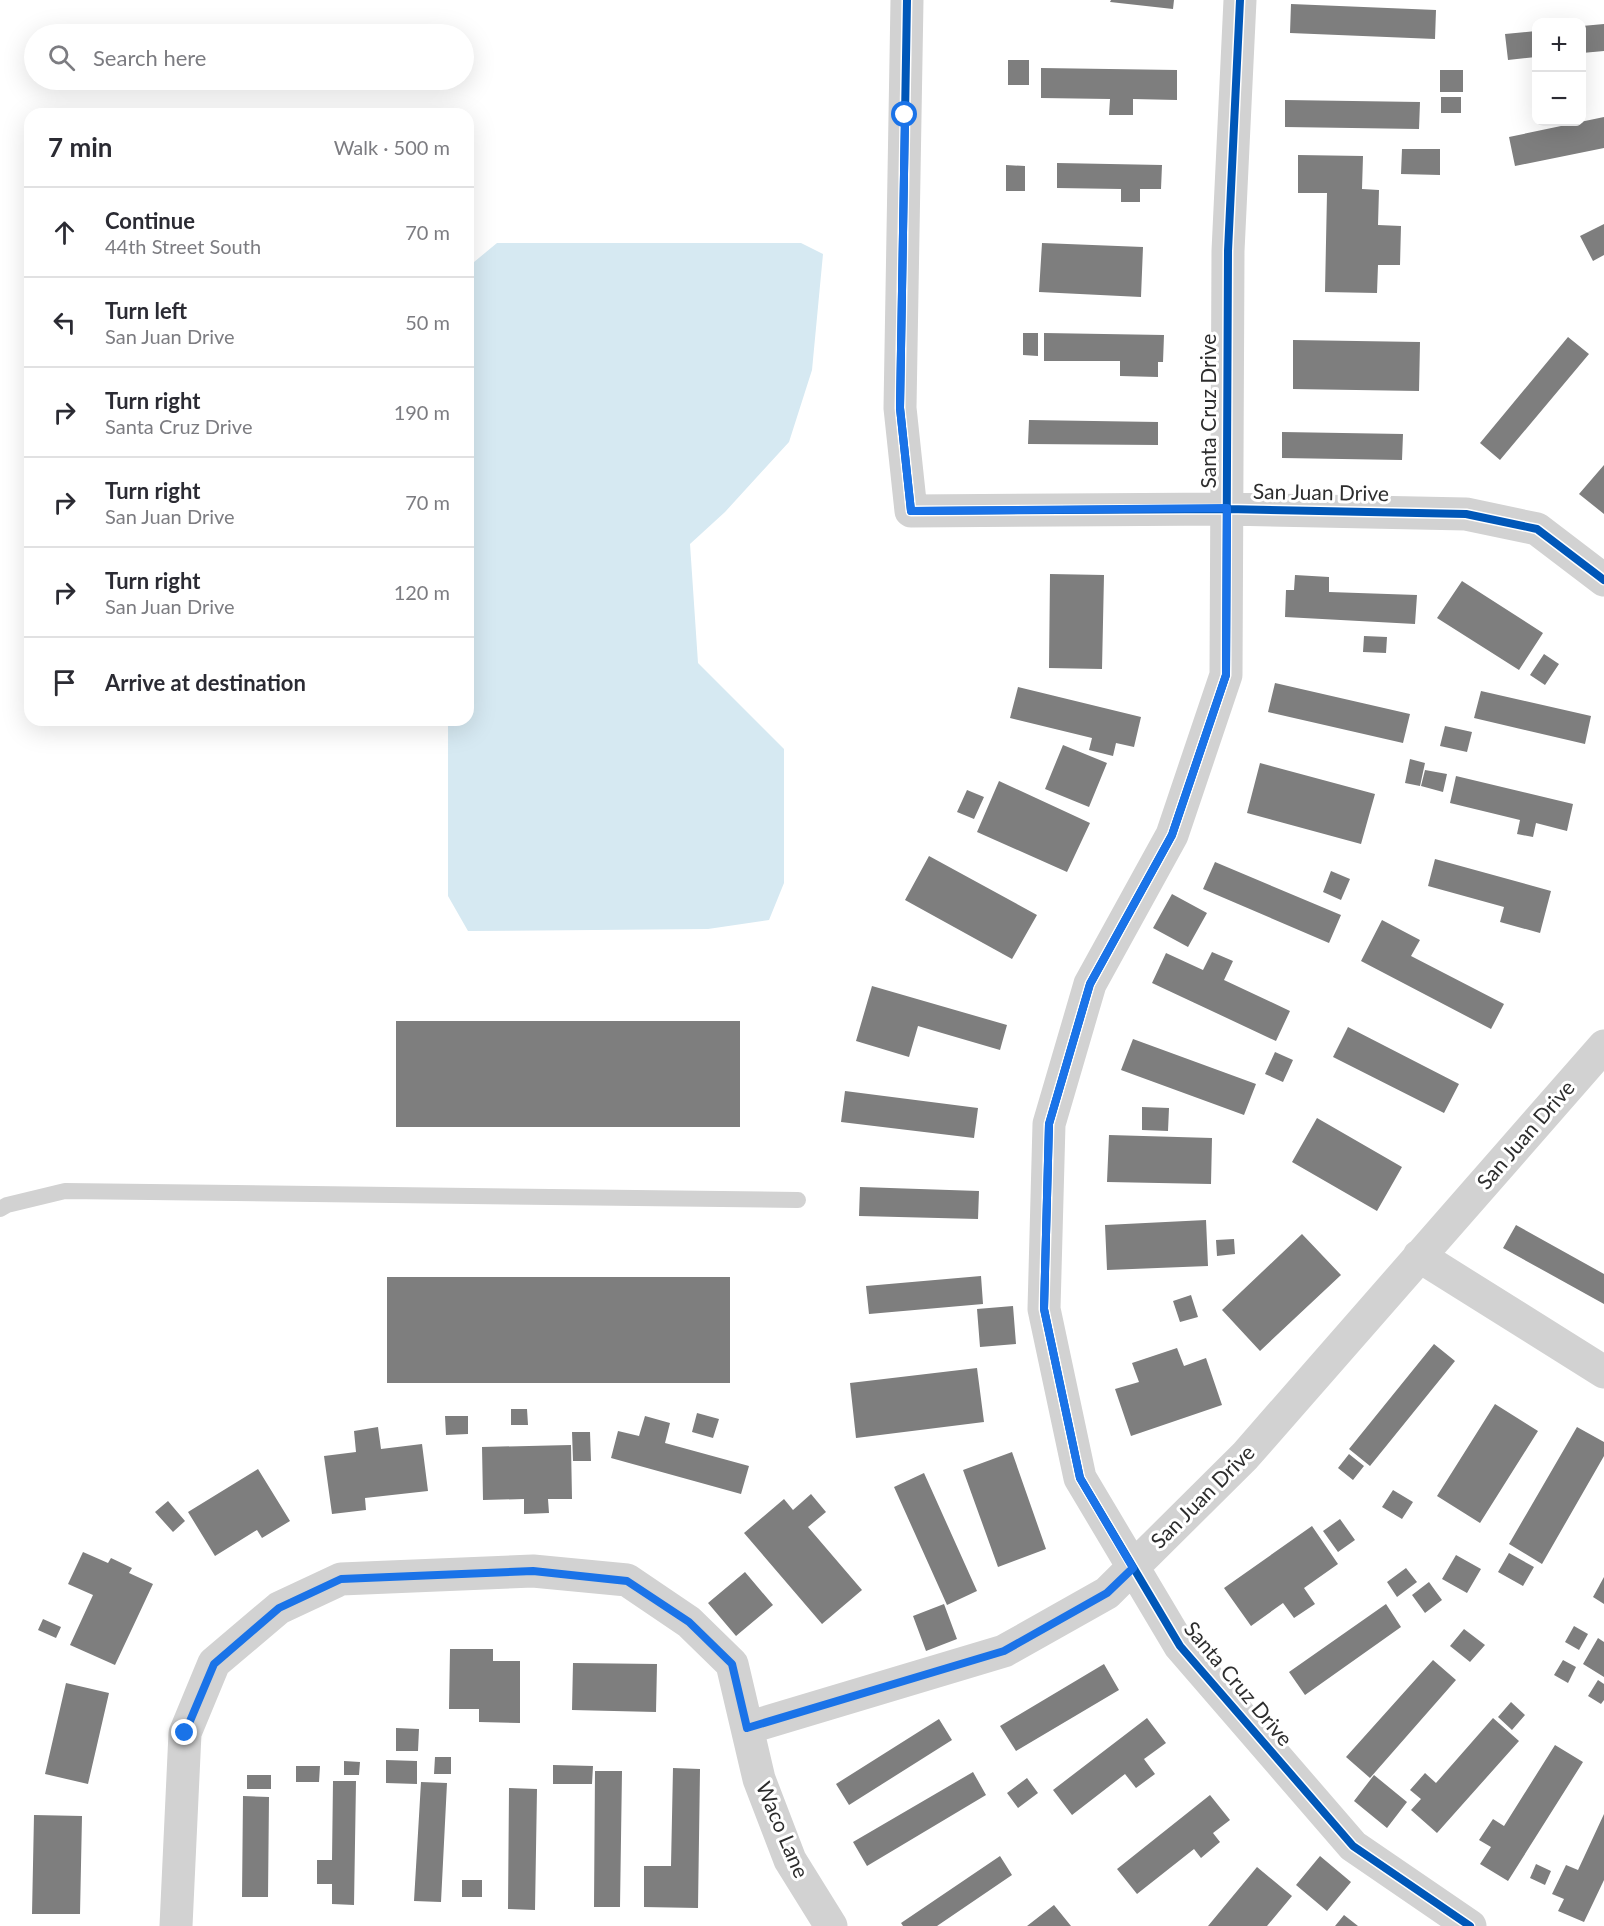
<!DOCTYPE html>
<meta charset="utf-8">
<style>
body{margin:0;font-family:Lato,sans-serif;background:#f7f7f7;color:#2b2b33}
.controls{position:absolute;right:18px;top:18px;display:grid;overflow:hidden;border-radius:12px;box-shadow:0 6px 24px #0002}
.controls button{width:54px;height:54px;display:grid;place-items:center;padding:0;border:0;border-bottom:2px solid #e1e1e2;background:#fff;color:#2b2b33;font:30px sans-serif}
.stop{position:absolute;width:18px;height:18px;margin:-14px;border:4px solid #1a73e8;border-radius:50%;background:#fff}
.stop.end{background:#1a73e8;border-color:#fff;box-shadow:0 2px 6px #0008}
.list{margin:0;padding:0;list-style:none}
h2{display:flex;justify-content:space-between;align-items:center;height:78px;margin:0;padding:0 24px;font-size:26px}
h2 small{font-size:20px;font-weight:400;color:#7c7c81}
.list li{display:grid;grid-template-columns:39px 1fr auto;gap:18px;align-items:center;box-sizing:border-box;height:90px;padding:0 24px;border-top:2px solid #e1e1e2}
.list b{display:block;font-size:22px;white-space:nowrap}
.list p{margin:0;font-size:20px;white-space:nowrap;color:#7c7c81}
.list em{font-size:20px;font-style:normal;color:#7c7c81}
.icon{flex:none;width:33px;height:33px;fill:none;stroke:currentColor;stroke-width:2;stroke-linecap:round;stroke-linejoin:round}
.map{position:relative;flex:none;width:1604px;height:1926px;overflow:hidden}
.search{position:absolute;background:#fff;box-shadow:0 6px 24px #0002;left:24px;top:24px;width:450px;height:66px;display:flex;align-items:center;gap:15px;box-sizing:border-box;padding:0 21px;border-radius:33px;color:#7c7c81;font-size:22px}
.panel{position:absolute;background:#fff;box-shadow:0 6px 24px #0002;left:24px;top:108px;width:450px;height:618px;border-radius:18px}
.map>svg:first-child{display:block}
</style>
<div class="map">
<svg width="1604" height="1926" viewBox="0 0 1604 1926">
<rect width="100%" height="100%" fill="#fff"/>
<path fill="#d6e9f2" d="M497 243H801L823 254 812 370 789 442 725 512 690 544 698 663 784 749V883L769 920 708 929 468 931 448 896V720H468V267Z"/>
<path fill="#7e7e7e" d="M1111 0H1174L1173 9 1110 2Z
M1291 4 1436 10 1435 39 1290 33Z
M1604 24V51L1582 53V26Z
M1536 31V57L1508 60 1505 34Z
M1008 60H1029V85H1008Z
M1041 68 1177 70V100L1133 99V115H1109L1110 99 1041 98Z
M1440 70H1463V92H1440Z
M1441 97H1461V113H1441Z
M1285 100 1420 102 1419 129 1285 127Z
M1604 117V148L1515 166 1509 137Z
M1402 149H1440V175L1401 174Z
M1298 155 1363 156 1362 189 1379 190 1378 225 1401 226 1400 265H1378L1377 293 1325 292 1327 193H1298Z
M1057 163 1162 165 1161 189H1140V202H1121V189L1057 188Z
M1006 165 1025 166V191H1006Z
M1604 224V255L1593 261 1580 236Z
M1042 243 1143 247 1141 297 1039 292Z
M1023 333H1038V356L1023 355Z
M1044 333 1164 335 1163 362H1158V377L1120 376V361H1044Z
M1568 337 1589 354 1500 460 1480 443Z
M1293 340 1420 342 1419 391 1293 389Z
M1029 420 1158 422V445L1028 444Z
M1282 432 1403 434 1402 460 1282 458Z
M1604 465V514L1579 494Z
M1050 574 1104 575 1102 669 1049 668Z
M1295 575 1329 577V592L1417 595 1415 624 1285 617 1286 590H1294Z
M1462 581 1543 633 1519 670 1437 618Z
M1364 636 1387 637 1386 653 1363 652Z
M1544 654 1559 664 1545 685 1530 675Z
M1275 683 1410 714 1403 743 1268 712Z
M1018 687 1141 717 1134 747 1116 743 1113 756 1089 750 1092 738 1010 718Z
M1481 691 1591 716 1585 744 1474 718Z
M1445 726 1472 732 1467 752 1440 746Z
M1063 745 1107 763 1089 807 1045 789Z
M1410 759 1425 763 1420 786 1405 783Z
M1260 763 1375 794 1361 844 1247 813Z
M1425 770 1447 774 1443 792 1421 786Z
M1456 776 1573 804 1567 831 1536 823 1533 837 1517 834 1520 820 1450 803Z
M999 781 1090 823 1067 872 977 832Z
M967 790 984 797 974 819 957 812Z
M929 856 1037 915 1012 959 905 900Z
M1435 859 1551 891 1540 933 1500 922 1504 907 1428 886Z
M1215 862 1341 915 1329 943 1203 889Z
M1331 871 1350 879 1341 900 1323 892Z
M1172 894 1207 913 1188 947 1153 928Z
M1382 920 1420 940 1411 956 1504 1004 1491 1029 1361 961Z
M1212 952 1233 961 1224 980 1290 1011 1276 1041 1152 983 1166 953 1203 970Z
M872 986 1007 1025 1000 1050 918 1026 909 1057 856 1041Z
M396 1021H740V1127H396Z
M1348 1027 1459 1084 1444 1113 1333 1057Z
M1133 1039 1256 1084 1244 1115 1121 1070Z
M1275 1052 1293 1060 1283 1082 1265 1074Z
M845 1091 978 1108 974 1138 841 1122Z
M1142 1107 1169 1108 1168 1131 1142 1130Z
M1317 1118 1402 1167 1377 1211 1292 1162Z
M1109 1135 1212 1138 1211 1184 1107 1182Z
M860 1187 979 1191 978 1219 859 1216Z
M1206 1220 1208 1266 1107 1270 1105 1225Z
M1516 1225 1604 1274V1304L1503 1248Z
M1302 1234 1341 1275 1260 1351 1222 1310Z
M1234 1239 1235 1254 1217 1256 1216 1240Z
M981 1276 983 1304 869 1314 866 1286Z
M387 1277H730V1383H387Z
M1191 1295 1198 1317 1180 1322 1173 1301Z
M1013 1306 1016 1344 980 1347 977 1309Z
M1434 1344 1455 1361 1370 1466 1349 1449Z
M1177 1348 1184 1366 1206 1358 1222 1405 1131 1436 1115 1389 1139 1382 1132 1363Z
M977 1368 984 1422 856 1438 850 1383Z
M1495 1404 1538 1431 1480 1523 1437 1496Z
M511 1409H527L528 1425H511Z
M697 1413 719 1419 713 1438 692 1432Z
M445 1416H468V1434L446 1435Z
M645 1416 670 1423 665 1443 749 1466 741 1494 611 1458 618 1431 639 1436Z
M378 1427 381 1449 422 1444 428 1491 365 1498 366 1510 332 1514 324 1456 356 1452 354 1431Z
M1577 1427 1604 1442V1456L1542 1564 1509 1544Z
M572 1432H590L591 1461H573Z
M571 1445 572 1499H548L549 1513 524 1514V1499L483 1500 482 1447Z
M1012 1452 1046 1549 998 1567 963 1470Z
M1349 1454 1364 1466 1353 1480 1338 1468Z
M258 1469 290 1521 262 1538 257 1530 215 1556 188 1512Z
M924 1473 977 1591 947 1605 894 1487Z
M1393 1490 1413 1502 1402 1519 1382 1507Z
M811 1494 826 1512 808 1527 862 1590 822 1624 744 1533 784 1499 793 1510Z
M168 1501 185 1521 173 1532 155 1512Z
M1340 1519 1355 1540 1338 1552 1323 1531Z
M1312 1526 1338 1564 1304 1588 1315 1604 1294 1618 1283 1603 1251 1626 1224 1588Z
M83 1552 108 1563 111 1558 132 1568 129 1573 153 1584 115 1665 70 1645 93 1595 68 1584Z
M1509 1553 1534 1567 1523 1586 1498 1572Z
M1456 1555 1481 1569 1467 1593 1442 1579Z
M1406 1568 1417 1582 1397 1597 1387 1582Z
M745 1572 773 1605 736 1636 708 1603Z
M1604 1577V1604L1593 1597Z
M1429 1582 1442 1600 1425 1613 1412 1595Z
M944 1604 957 1639 926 1651 913 1616Z
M1386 1604 1401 1627 1305 1695 1289 1672Z
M43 1619 61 1627 56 1638 38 1630Z
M1574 1626 1588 1634 1579 1650 1565 1642Z
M1464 1629 1485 1645 1470 1662 1450 1646Z
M1598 1638 1604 1642V1677L1583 1664Z
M450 1649H493V1661H520V1723L479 1722V1709H449Z
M1433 1660 1456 1680 1370 1778 1346 1757Z
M1563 1660 1576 1667 1568 1683 1554 1675Z
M573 1663 657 1664 656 1712 572 1710Z
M1104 1664 1119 1690 1016 1751 1000 1726Z
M1598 1680 1604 1684V1700L1601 1704 1588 1696Z
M66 1683 109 1693 88 1784 45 1774Z
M1511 1702 1525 1715 1512 1730 1498 1717Z
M1147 1718 1166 1743 1144 1759 1155 1774 1136 1788 1125 1774 1072 1815 1053 1790Z
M1493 1718 1519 1741 1437 1833 1411 1810 1421 1799 1410 1790 1425 1773 1436 1783Z
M939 1719 952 1740 849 1805 836 1784Z
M396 1728 419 1729 418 1751H396Z
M1555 1745 1583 1762 1508 1881 1480 1864 1491 1847 1479 1840 1493 1819 1504 1826Z
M435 1757H451V1774H434Z
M386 1760 417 1761V1784L386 1783Z
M344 1761 360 1762 359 1775H344Z
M553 1765 593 1766 592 1784H553Z
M296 1766H320L319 1782H296Z
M673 1768 700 1769 698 1908 644 1907V1866H671Z
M595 1771H622L620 1907H594Z
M973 1772 986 1795 867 1866 853 1842Z
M247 1775H271V1789H247Z
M1374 1775 1407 1802 1387 1828 1354 1801Z
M1027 1778 1038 1793 1018 1808 1007 1793Z
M333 1781H356L354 1905 332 1904V1884H317V1860H332Z
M421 1782 447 1783 441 1902 414 1901Z
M509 1788 537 1789 535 1910 508 1909Z
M1210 1795 1230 1820 1213 1833 1220 1842 1201 1858 1194 1849 1137 1894 1117 1869Z
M243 1796 269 1797 268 1897H242Z
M1604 1814V1880L1584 1922 1558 1911 1564 1899 1552 1894 1566 1865 1578 1870Z
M34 1815 82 1816 80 1914H32Z
M1000 1856 1012 1875 937 1926H903L901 1923Z
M1320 1856 1351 1882 1327 1911 1296 1885Z
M1536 1864 1551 1871 1545 1885 1530 1878Z
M1257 1867 1292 1896 1267 1926H1208Z
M462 1880H482V1897H462Z
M1054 1905 1071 1926H1027Z
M1344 1915 1358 1926H1335Z"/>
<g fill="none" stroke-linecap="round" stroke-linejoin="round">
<path stroke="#d2d2d2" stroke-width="16" d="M0 1209 7 1205 65 1191 798 1200"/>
<path stroke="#d2d2d2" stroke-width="33" d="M907 0 900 408 911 511 1227 509 1466 514 1537 529 1604 580
M1240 0 1228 251 1226 675 1172 835 1090 984 1049 1124 1044 1309 1080 1478 1180 1646 1353 1846 1470 1926
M1419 1256 1604 1372
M747 1728 1004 1651 1107 1593 1245 1456 1604 1046
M176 1926 185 1733 214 1663 279 1608 341 1579 533 1571 627 1580 689 1622 732 1664 759 1779 790 1860 831 1926"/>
<defs>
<path id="cycleway" d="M907 0 900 408 911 511 1227 509 1466 514 1537 529 1604 580
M1240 0 1228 251 1226 675 1172 835 1090 984 1049 1124 1044 1309 1080 1478 1180 1646 1353 1846 1470 1926"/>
</defs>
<use href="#cycleway" stroke="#fff" stroke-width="11"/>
<use href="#cycleway" stroke="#0057b8" stroke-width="8"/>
</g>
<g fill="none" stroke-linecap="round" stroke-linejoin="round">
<path stroke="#1a73e8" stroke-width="8" d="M185 1733 214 1664 279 1608 341 1579 533 1571 627 1581 689 1622 732 1664 747 1728 1004 1651 1107 1593 1133 1568 1080 1478 1044 1309 1049 1124 1090 984 1172 835 1226 675 1227 508 911 511 900 408 905 115"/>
</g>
<g text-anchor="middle" stroke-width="6" stroke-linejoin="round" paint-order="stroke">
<g font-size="21" fill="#2d2d2d" stroke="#fff">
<text transform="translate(1209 411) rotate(-90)" y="7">Santa Cruz Drive</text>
<text transform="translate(1321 493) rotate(1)" y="7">San Juan Drive</text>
<text transform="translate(1526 1135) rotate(-49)" y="7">San Juan Drive</text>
<text transform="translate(1203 1497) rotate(-45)" y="7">San Juan Drive</text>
<text transform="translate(1238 1684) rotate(50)" y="7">Santa Cruz Drive</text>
<text transform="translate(782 1830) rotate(67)" y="7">Waco Lane</text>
</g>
</g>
</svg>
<div class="controls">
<button>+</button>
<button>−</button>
</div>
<div class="stop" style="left:905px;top:115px"></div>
<div class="stop end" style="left:185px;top:1733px"></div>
<div class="search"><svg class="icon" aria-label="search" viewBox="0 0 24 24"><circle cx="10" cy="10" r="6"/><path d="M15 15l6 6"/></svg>Search here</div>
<section class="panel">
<h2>7 min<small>Walk · 500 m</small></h2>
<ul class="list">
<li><svg class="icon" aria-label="ahead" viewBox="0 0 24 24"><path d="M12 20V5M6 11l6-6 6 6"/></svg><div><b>Continue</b><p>44th Street South</p></div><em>70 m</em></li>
<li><svg class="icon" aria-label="left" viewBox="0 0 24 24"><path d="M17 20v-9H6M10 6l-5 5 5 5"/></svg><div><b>Turn left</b><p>San Juan Drive</p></div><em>50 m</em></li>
<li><svg class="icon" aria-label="right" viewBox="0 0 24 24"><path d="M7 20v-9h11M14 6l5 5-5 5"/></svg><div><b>Turn right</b><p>Santa Cruz Drive</p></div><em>190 m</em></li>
<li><svg class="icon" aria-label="right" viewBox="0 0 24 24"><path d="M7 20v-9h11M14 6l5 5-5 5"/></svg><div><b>Turn right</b><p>San Juan Drive</p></div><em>70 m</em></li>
<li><svg class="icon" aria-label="right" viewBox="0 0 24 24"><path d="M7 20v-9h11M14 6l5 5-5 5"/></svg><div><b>Turn right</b><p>San Juan Drive</p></div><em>120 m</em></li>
<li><svg class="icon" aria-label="arrive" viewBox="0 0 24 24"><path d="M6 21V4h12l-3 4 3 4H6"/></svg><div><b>Arrive at destination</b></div></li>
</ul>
</section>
</div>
